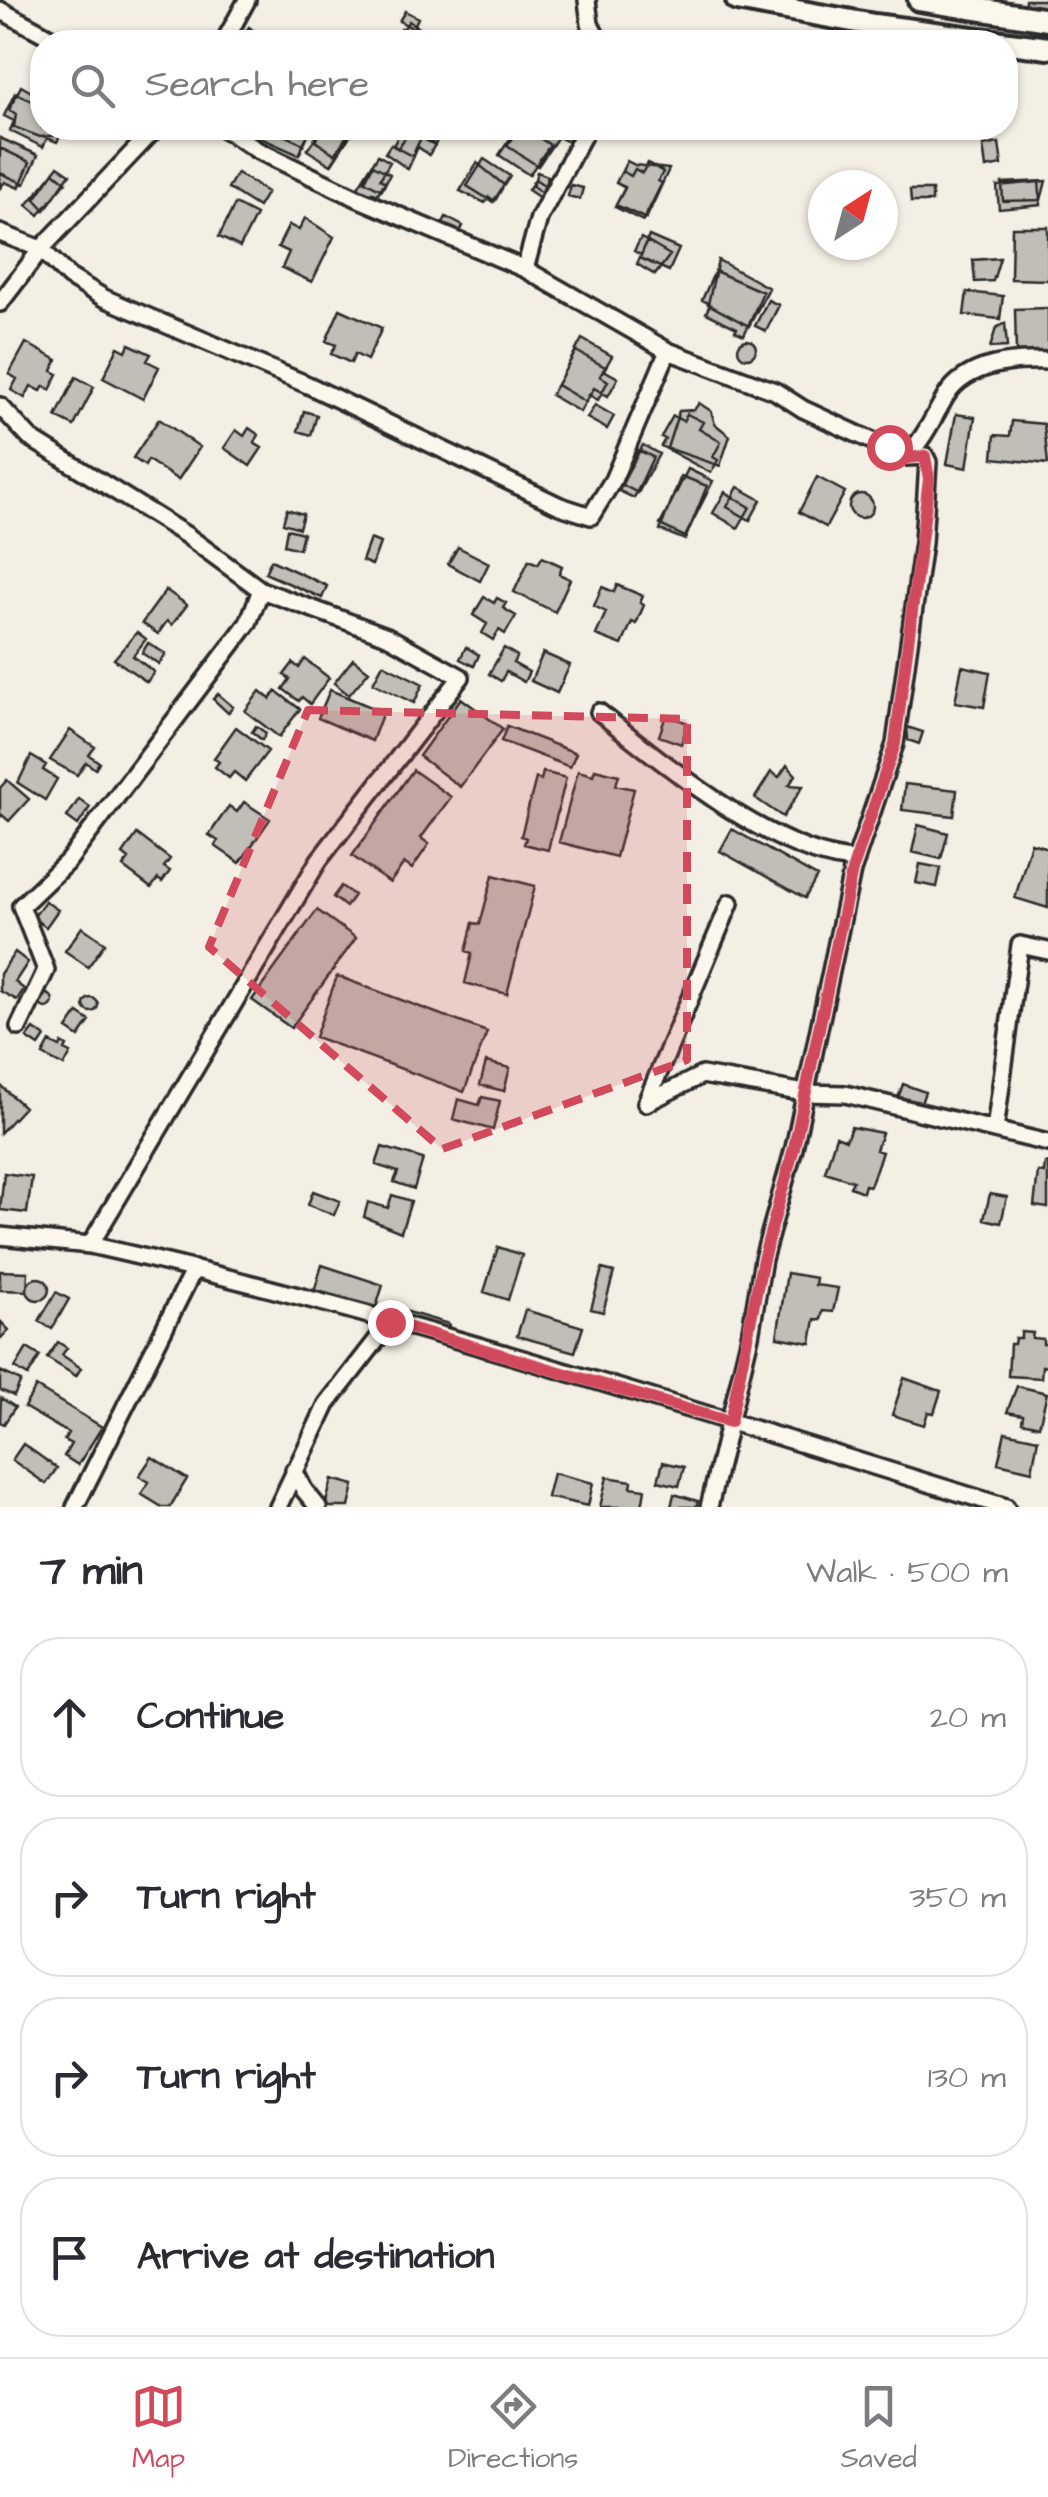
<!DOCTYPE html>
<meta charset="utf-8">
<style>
body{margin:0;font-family:"Architects Daughter",sans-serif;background:#f7f7f7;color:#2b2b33}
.compass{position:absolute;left:808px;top:170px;width:90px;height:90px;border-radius:50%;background:#fff;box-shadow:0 2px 8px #0004;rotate:36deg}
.stop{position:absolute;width:30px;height:30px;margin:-22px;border:8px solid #d1495b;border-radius:50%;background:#fff}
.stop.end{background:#d1495b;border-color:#fff;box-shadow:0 2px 10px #0008}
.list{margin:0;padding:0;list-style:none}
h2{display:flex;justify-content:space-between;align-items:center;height:130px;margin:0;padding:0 40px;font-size:42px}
h2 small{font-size:32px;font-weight:400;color:#7c7c81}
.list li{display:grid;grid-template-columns:65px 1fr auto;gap:30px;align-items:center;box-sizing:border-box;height:160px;margin:0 20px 20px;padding:0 20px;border:2px solid #e1e1e2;border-radius:40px}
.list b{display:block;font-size:38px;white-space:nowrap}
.list em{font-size:32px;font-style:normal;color:#7c7c81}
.icon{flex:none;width:55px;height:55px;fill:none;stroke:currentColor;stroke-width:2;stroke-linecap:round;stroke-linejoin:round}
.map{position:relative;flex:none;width:1048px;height:1507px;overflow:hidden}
.search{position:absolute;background:#fff;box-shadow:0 2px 8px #0004;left:30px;right:30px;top:30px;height:110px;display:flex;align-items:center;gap:25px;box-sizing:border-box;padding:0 35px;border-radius:40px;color:#7c7c81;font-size:38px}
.sheet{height:850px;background:#fff}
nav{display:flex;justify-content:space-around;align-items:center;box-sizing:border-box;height:140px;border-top:2px solid #e1e1e2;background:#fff;font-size:28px;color:#7c7c81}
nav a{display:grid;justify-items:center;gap:5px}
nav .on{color:#d1495b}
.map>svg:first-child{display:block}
</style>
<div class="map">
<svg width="1048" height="1507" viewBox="0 0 1048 1507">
<rect width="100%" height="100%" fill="#f3efe4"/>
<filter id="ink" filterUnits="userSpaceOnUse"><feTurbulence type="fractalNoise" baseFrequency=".01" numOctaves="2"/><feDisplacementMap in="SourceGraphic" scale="20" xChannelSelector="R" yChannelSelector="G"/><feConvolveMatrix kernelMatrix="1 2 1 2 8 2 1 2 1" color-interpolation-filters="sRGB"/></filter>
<g filter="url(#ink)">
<path fill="#c0beb6" stroke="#2b2b2b" stroke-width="2.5" d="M1025 0H1048V11L1024 9Z
M405 11 418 18 413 28 399 21Z
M409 21 426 34 420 42H394Z
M249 27 267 41 266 42H237Z
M402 28 423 42H391Z
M21 86 42 98V128H64L60 135 40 137 14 127 16 114 9 110Z
M15 93 35 102 37 98 42 101V128H64L57 142 47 138 43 147 10 131 14 121 4 116Z
M238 128H304L310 130 299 155Z
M269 128H311L303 144Z
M322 128H355L331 165 307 150Z
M323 128H352L335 154 315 141Z
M411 128H439L442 129 435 145 421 138 412 156 393 146 400 132 407 135Z
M506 128H525L550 145 529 175 499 155 514 133Z
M515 128H541L557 138 538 166 507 146 518 130Z
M564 128 575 129 568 142 559 137Z
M411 129 435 145 429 155 418 147 408 169 385 153 391 144 398 148Z
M0 138 38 155 25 184 0 173Z
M999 143 1002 165 986 168 983 146Z
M0 148 30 162 19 188 5 182 0 188Z
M378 155 390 162 380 179 385 182 377 195 372 192 370 195 358 187Z
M484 159 510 176 493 202 467 186Z
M627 161 635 165 669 169 646 219 616 205 625 187 616 183Z
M477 163 504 185 495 201 489 197 485 203 460 191Z
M648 163 663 172 658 181 662 183 643 221 615 207 625 188 616 183 622 171 631 176 635 169 642 173Z
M373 165 390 174 382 190 365 181Z
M58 166 70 174 45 210 35 199Z
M54 172 66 182 39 215 27 205Z
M537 172 548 176 542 193 533 186Z
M237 173 267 192 258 207 228 188Z
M535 179 547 187 540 198 528 190Z
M1046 181 1041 200 1003 201 1002 183Z
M1039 182 1041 205 999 209 997 186Z
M571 185 583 188 580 199 568 196Z
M910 190H932V202H911Z
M235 204 256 215 240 247 219 237Z
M446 217 463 226 459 234 442 225Z
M305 218 334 237 312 282 282 268 289 252 278 247 289 225 299 230Z
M1012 227H1048V280L1011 279Z
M649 236 679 249 669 271 640 258Z
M641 238 670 255 655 275 637 264 641 255 634 251Z
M1000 258 993 281 975 282 973 260Z
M718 260 769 288 749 326 708 304Z
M715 271 763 292 744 335 735 331 737 328 706 313 710 304 702 300Z
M967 292 1003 296 1000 319 964 315Z
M768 300 779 305 766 331 755 326Z
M1048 308V352H1016L1015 309Z
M340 309 382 328 367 360 355 354 351 363 331 354 336 345 326 341Z
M1005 323 1007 347 990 348 996 328Z
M582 339 612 356 604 370 618 378 608 396 594 388 586 402 557 385Z
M738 349a9 9 0 1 1 18 0a9 9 0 1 1-18 0Z
M26 343 57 360 52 371 58 374 50 390 44 386 41 391 31 386 25 398 11 390 17 379 9 374Z
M129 344 151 354 147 361 159 367 143 399 103 378 118 347 126 351Z
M576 351 605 367 600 376 608 381 598 400 589 395 580 412 551 395Z
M76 377 94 387 74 426 56 417Z
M699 403 711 411 715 424 730 436 720 466 667 448 679 411 694 410Z
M595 405 614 416 607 429 587 418Z
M304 411 317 415 311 435 298 431Z
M687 414 703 422 699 429 721 442 713 457 718 460 711 473 661 446 665 439 661 437 673 416 683 421Z
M956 414 975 417 967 468 947 464Z
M159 419 200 447 178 480 148 460 145 466 133 458Z
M1012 421 1044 424 1048 464 993 458 995 435 1010 436Z
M249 428 259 435 254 443 262 448 250 466 224 448 236 430 244 436Z
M643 445 659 454 638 493 621 484Z
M638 450 653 457 634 498 619 491Z
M688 469 713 481 685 537 660 525Z
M681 476 707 486 685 540 660 530Z
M817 477 845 492 826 527 799 512Z
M738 487 761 500 750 520 727 507Z
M725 492 750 507 738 528 713 513Z
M849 506a12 12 0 1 1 24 0a12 12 0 1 1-24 0Z
M287 509 303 514 299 528 283 523Z
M287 529 303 533 299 549 284 545Z
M370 539 380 543 372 565 362 561Z
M458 547 489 563 480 581 448 564Z
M542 557 562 566 559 574 570 579 555 612 514 592 529 560 538 564Z
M271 560 327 586 322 598 265 573Z
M617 585 643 596 640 603 644 605 636 624 632 622 622 645 596 635 606 612 594 606 602 587 614 592Z
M166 590 187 605 172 625 167 621 158 634 142 623Z
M484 597 494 603 497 598 506 603 503 608 516 616 505 634 499 630 493 640 482 633 487 624 473 615Z
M137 632 146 639 133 656 154 672 147 682 114 659Z
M148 643 166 654 159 664 142 653Z
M466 647 479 655 474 666 460 659Z
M504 648 517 656 513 663 529 672 524 682 506 672 501 681 489 674Z
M543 653 570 665 557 693 531 681Z
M305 659 329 678 310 704 302 697 299 701 283 689 290 679 284 675 293 663 299 668Z
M353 659 369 671 349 695 334 683Z
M383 664 423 684 414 703 373 683Z
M962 666 990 672 984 707 955 702Z
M330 690 383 712 372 741 318 718Z
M260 691 270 699 276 691 300 709 279 737 245 711Z
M218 694 233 707 228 713 213 699Z
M461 698 503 729 460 787 419 756Z
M666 715 688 723 681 744 659 736Z
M256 726 266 733 262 740 252 732Z
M507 726 576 753 570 767 501 741Z
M236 727 268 751 245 781 234 772 229 778 215 767 219 762 214 758Z
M907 727 923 732 919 744 908 740Z
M70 730 95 747 89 755 99 762 95 769 86 762 77 775 50 760Z
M31 756 46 765 43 770 57 779 45 800 18 783Z
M787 765 796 775 789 785 803 786 783 817 755 798 771 772 779 777Z
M595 769 619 775 616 785 634 789 616 857 559 842 578 771 593 775Z
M413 770 451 797 421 838 429 844 412 869 404 863 390 883 352 856Z
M543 772 566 778 548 850 524 844 526 838 521 836 536 778 541 780Z
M7 780 29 799 9 821 2 815 0 817V788Z
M905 784 957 790 954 816 902 810Z
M79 799 90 807 78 825 67 817Z
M244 802 270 819 240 863 215 846 218 841 209 835 229 806 237 812Z
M918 825 948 833 941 859 912 852Z
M732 829 817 877 805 898 720 851Z
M137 834 170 859 164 867 170 871 162 882 158 879 151 888 123 867 129 859 123 854Z
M1031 843 1048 848V908L1015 898Z
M920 864 941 868 937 887 916 883Z
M493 875 535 886 507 994 465 983 472 953 466 951 473 923 480 924Z
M341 886 354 895 346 907 333 897Z
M45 901 58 910 46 927 33 918Z
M317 910 356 938 291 1028 252 1000Z
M82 927 105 943 88 967 65 951Z
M15 952 28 962 15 982 24 989 17 1000 0 991V974Z
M337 976 487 1032 464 1092 315 1037Z
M39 1001a7 7 0 1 1 14 0a7 7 0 1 1-14 0Z
M84 1005a7 7 0 1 1 14 0a7 7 0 1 1-14 0Z
M78 1013 90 1021 79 1037 67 1029Z
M34 1029 45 1037 39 1046 27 1038Z
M50 1042 60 1047 62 1043 67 1046 65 1050 71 1053 64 1066 43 1055Z
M486 1062 510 1068 504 1091 480 1085Z
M903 1084 925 1092 920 1106 898 1098Z
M0 1085 24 1107 0 1133Z
M482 1097 500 1101 493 1130 453 1119 458 1099 479 1105Z
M851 1127 882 1133 876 1150 882 1152 870 1186 865 1185 863 1192 850 1187 853 1181 825 1172 836 1136 846 1140Z
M382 1147 423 1159 414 1189 394 1182 398 1172 376 1165Z
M1045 1163H1048V1208L1034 1206 1038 1172 1044 1173Z
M4 1173 32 1177 27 1213 0 1210Z
M313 1191 340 1201 334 1215 308 1205Z
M990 1194 1007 1197 1001 1223 984 1219Z
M392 1195 411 1201 401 1232 364 1217 368 1202 388 1208Z
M498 1247 522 1255 508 1300 484 1292Z
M322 1265 383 1285 374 1314 313 1295Z
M602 1269 614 1272 603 1312 591 1309Z
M0 1271 28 1272 27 1291 0 1290Z
M787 1273 816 1278 815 1285 838 1288 833 1312 823 1311 821 1320 815 1319 811 1343 777 1337Z
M27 1289a11 11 0 1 1 22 0a11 11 0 1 1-22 0Z
M56 1292 69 1299 52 1329 39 1321Z
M384 1305 449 1324 447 1333 381 1314Z
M525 1310 583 1327 575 1352 517 1336Z
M1 1322 9 1330 1 1338 0 1337Z
M1021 1332 1033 1333 1032 1338 1043 1339V1344H1048V1367L1042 1366 1041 1378 1008 1376 1010 1344H1014L1015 1338H1021Z
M58 1342 67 1348 62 1355 81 1368 76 1376 47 1358Z
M27 1348 40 1356 28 1376 15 1368Z
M0 1371 21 1381 14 1396 0 1390Z
M904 1378 941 1391 934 1413 928 1412 924 1425 892 1415Z
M1017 1386 1047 1393 1039 1426 1022 1422 1023 1415 1007 1412Z
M36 1387 102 1427 78 1465 64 1456 71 1444 64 1440 68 1433 24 1407Z
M1 1398 15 1407 4 1424 0 1422Z
M1005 1432 1038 1439 1032 1471 998 1463Z
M23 1444 57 1468 46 1484 12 1460Z
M152 1457 187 1479 170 1507H162L141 1494 149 1482 139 1476Z
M663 1462 684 1467 679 1486 658 1481Z
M553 1473 593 1483 588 1506 547 1497Z
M607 1477 632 1481 631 1487 645 1489 642 1507H600Z
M332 1479 354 1485 349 1507H325Z
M674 1494 698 1501 696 1507H671Z"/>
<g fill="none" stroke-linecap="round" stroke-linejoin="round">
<defs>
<path id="minor" d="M587 0 590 24 599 42
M0 10 59 42
M224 42 247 0
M223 128 257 150 357 198 525 269 668 351 775 391 803 409 907 457 925 456 928 462 923 543 895 744 852 871 794 1148 763 1259 750 1336 709 1507
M0 233 41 249 69 277 104 298 308 385 560 506 591 516 613 480 668 351
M525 269 539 218 587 128
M0 303 41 249 156 128
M0 406 30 438 186 535 261 590 387 636 461 677 319 860 90 1245C399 1314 703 1414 1006 1507
M907 457C924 438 933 418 946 396 967 363 1012 360 1048 361
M599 712C662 762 776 857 856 860
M730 903 646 1103 702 1075 805 1093 845 1094 1048 1143
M19 1027 46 970 21 906 68 861 248 623 261 590
M995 1130 1020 945 1048 951
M0 1236 90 1245
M294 1470 304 1490 318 1507
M75 1507 194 1269
M278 1507 327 1404 390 1323"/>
<path id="tertiary" d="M737 0 874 25 1048 48
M919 0 1048 20"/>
</defs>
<use href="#minor" stroke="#2b2b2b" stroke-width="22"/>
<use href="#tertiary" stroke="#2b2b2b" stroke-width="28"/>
<use href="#minor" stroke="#fbf7ec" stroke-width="15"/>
<use href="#tertiary" stroke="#fbf7ec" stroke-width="20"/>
</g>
</g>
<g fill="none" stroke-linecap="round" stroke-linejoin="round" filter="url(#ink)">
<path stroke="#d1495b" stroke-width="12" d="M390 1322 730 1422 763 1259 794 1148 852 871 895 744 929 479 925 456 907 458 889 447"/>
</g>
<path fill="#d1495b" fill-opacity="0.2" stroke="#d1495b" stroke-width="8" stroke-dasharray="20 12" stroke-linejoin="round" d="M308 710 687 719V1060L442 1149 209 947Z"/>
</svg>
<svg class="compass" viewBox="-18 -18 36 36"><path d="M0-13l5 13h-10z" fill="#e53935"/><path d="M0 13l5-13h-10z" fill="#7c7c81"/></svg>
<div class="stop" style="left:889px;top:447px"></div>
<div class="stop end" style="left:390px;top:1322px"></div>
<div class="search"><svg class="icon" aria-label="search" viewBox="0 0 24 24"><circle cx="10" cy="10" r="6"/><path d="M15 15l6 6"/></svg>Search here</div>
</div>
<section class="sheet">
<h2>7 min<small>Walk · 500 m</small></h2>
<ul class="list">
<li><svg class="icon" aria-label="ahead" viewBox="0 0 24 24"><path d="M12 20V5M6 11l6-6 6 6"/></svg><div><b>Continue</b></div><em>20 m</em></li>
<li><svg class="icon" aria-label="right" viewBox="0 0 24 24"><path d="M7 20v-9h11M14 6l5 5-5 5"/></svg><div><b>Turn right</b></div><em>350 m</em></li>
<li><svg class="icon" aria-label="right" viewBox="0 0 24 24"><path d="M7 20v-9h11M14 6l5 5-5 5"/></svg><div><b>Turn right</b></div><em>130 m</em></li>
<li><svg class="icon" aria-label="arrive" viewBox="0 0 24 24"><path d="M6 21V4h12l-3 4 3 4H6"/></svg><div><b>Arrive at destination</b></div></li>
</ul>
</section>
<nav>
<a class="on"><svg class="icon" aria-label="map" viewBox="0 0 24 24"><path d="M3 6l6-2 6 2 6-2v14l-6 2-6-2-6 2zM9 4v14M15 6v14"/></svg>Map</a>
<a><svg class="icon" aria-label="directions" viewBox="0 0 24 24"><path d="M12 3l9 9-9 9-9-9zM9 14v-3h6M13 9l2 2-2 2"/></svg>Directions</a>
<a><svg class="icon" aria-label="saved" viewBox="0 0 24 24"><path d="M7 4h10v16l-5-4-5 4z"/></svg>Saved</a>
</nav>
